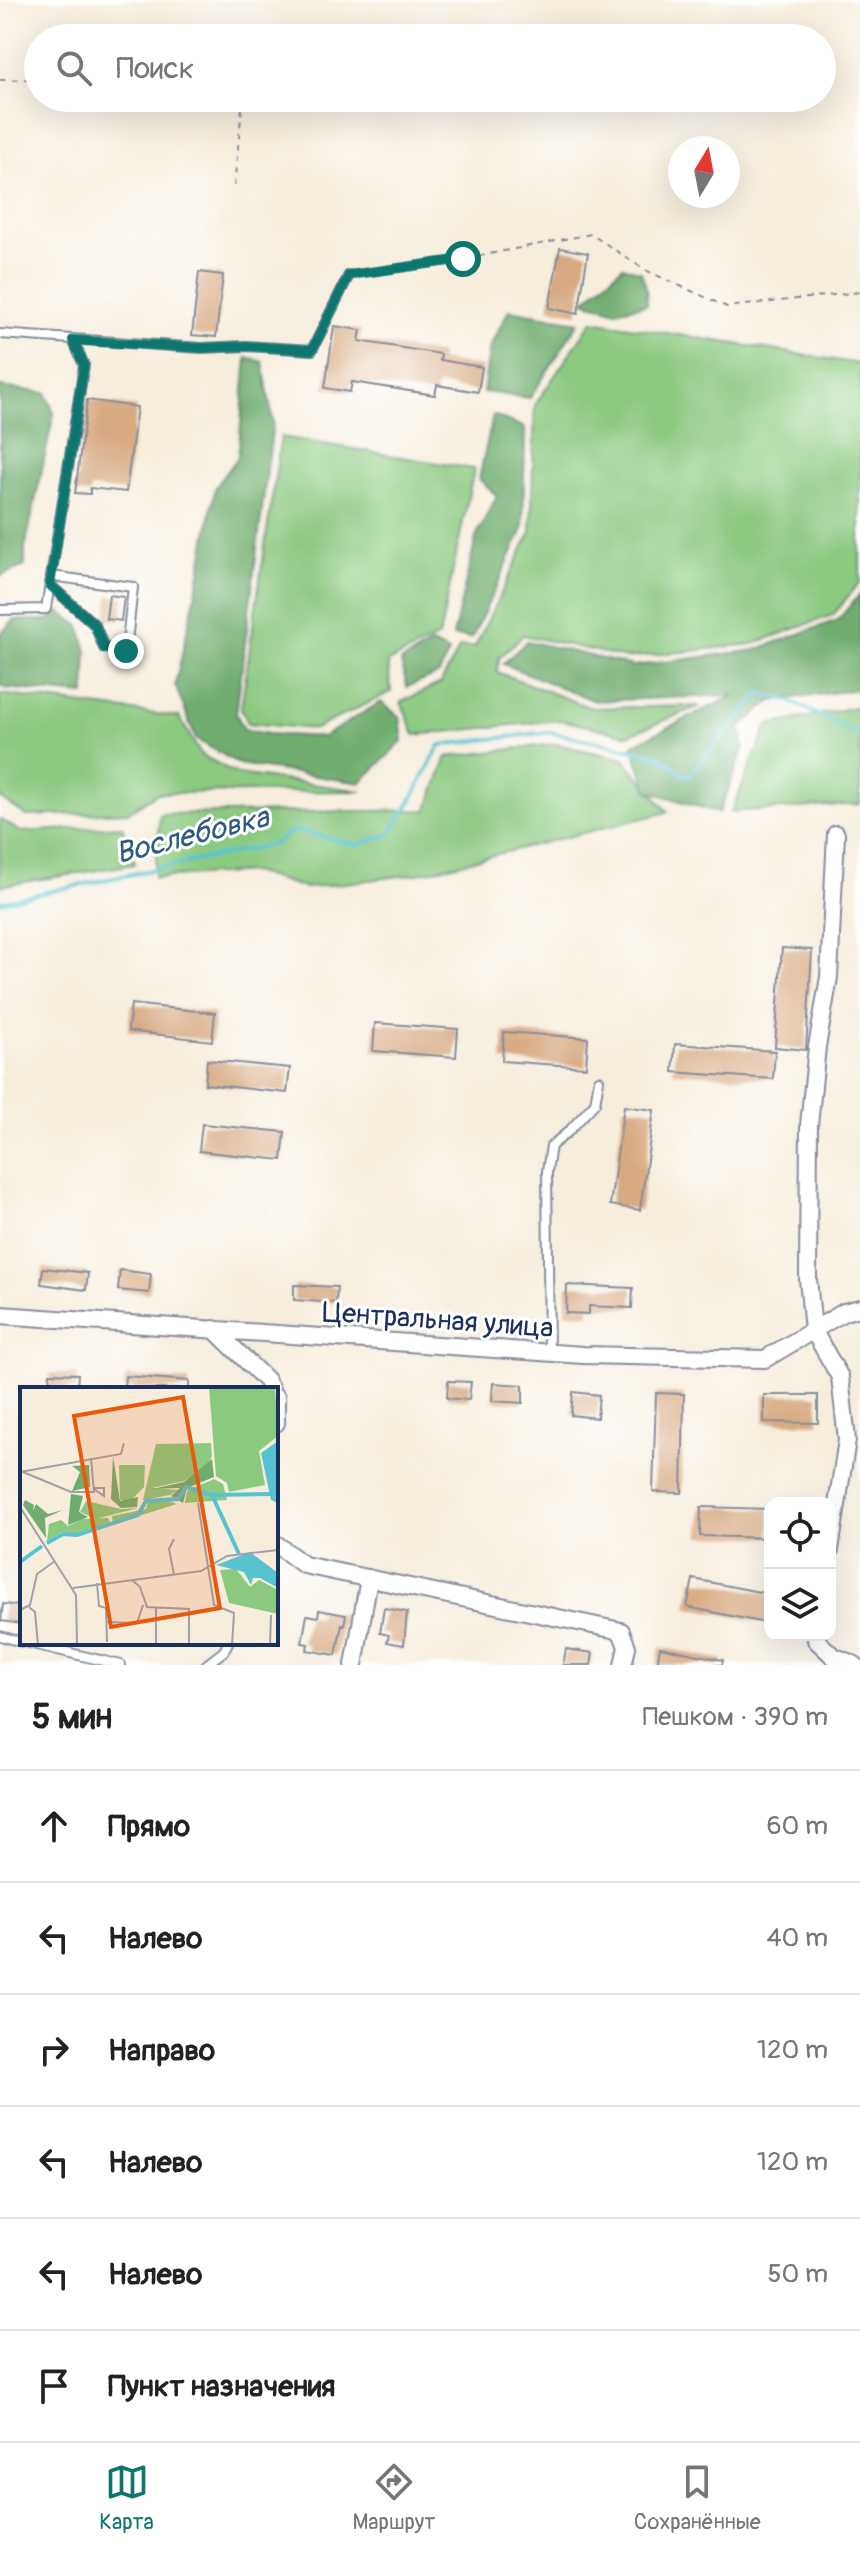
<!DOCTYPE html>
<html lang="ru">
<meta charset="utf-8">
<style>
body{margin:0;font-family:Pangolin,sans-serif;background:#f2f2f2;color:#222}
.controls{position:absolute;right:24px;bottom:24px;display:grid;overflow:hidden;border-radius:16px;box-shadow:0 8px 32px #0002}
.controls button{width:72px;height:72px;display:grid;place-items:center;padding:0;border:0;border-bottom:2px solid #e0e0e0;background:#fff;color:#222;font:40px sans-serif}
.compass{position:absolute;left:668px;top:136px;width:72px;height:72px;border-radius:50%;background:#fff;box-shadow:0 8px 32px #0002;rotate:10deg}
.stop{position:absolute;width:24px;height:24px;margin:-18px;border:6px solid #0f766e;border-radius:50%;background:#fff}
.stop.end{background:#0f766e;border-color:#fff;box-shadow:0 2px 8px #0008}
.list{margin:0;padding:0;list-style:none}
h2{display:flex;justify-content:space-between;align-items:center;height:104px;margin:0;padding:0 32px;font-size:34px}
h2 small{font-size:26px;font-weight:400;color:#767676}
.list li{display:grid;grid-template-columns:52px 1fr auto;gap:24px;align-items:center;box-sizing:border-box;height:112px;padding:0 32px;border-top:2px solid #e0e0e0}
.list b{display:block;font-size:30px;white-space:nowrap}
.list em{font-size:26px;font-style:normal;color:#767676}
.icon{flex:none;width:44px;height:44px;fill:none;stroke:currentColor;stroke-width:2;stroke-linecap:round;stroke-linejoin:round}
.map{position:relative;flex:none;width:860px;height:1665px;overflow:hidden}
.search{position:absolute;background:#fff;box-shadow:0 8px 32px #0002;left:24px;right:24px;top:24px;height:88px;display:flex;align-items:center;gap:20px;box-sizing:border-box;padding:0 28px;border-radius:44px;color:#767676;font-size:30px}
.sheet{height:776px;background:#fff}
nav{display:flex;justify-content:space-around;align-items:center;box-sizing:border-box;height:112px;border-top:2px solid #e0e0e0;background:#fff;font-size:22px;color:#767676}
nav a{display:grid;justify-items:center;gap:4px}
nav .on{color:#0f766e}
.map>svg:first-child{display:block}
</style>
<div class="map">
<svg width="860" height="1665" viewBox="0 0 860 1665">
<rect width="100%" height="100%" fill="#fff"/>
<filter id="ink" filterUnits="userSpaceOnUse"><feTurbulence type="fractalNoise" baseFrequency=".0125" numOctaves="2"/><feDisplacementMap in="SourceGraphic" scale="16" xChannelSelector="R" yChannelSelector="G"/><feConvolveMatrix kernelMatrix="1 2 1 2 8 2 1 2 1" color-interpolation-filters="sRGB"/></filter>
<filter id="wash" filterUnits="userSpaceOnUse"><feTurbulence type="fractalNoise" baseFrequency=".006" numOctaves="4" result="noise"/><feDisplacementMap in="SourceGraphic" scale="32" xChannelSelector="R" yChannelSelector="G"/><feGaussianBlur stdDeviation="1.8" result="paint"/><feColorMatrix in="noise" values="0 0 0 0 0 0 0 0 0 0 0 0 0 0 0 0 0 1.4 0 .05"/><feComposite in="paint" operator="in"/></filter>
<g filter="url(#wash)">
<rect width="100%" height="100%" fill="#f6eddc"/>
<path fill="#8bc97f" stroke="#537c6e" stroke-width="2" d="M592 321 860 364V582L833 615 753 644 627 658 523 635 499 658 497 672 591 708 700 706 628 735 560 720 415 735 401 702 441 683 460 647H475L531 532 535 405Z
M281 437 474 469 439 637 388 662 391 692 315 729 248 723 241 708Z
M0 694 179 717 201 755 237 774 363 791 158 793 128 812 27 816 0 798Z
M860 706V804L731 812 768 725Z
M555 744 624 759 668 812 417 874 305 888 252 872 154 878 160 814 427 810 447 757Z
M0 819 21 832 122 826 135 864 0 886Z"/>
<path fill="#70ad6e" stroke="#466e66" stroke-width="2" d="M623 266 641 272 646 287 647 304 616 311 584 301Z
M509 310 579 322 530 398 483 392 490 346Z
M247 357 263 362 273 423 236 714 244 729 268 734 323 737 381 702 400 717 403 741 360 783 239 764 196 739 175 685 199 579 215 488 238 457Z
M0 387 46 393 54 413 25 548V566L0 576Z
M493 415 525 428 523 529 472 638 453 636 477 534 497 496 479 479Z
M860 594V689L771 701 740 728 744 748 719 813 648 791 632 745 735 695 595 701 503 664 527 641 633 666 755 650 838 620Z
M59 611 80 626 87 652 85 695 5 688 0 684V634L14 620H48Z
M431 644 449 652 439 674 407 687 401 662Z"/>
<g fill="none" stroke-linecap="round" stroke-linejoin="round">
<path stroke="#57c3d1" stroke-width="4" d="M0 902 274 844 294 830 357 845 390 834 411 801 440 745 550 732 657 755 688 777 760 693 790 701 860 735"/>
</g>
<g id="blocks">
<path fill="#d8aa82" d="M560 248 588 253 578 314 549 308Z
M199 272 223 275 216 337 192 335Z
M334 326 361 330 359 341 441 354 440 360 482 367 478 392 437 385 435 395 352 382 350 392 325 388Z
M87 400 137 407 126 492 90 488V494L75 493Z
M109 595 124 597 121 621 106 619Z
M782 948 812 950 806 1050 775 1047Z
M131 1004 215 1013 212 1041 128 1031Z
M375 1023 458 1029 456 1057 373 1051Z
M504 1032 588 1038 586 1067 502 1061Z
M675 1044 775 1051 773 1079 673 1072Z
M207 1060 290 1068 287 1093 205 1084Z
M624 1106 654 1110 640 1210 610 1205Z
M202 1124 285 1132 282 1160 199 1151Z
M43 1268 88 1273 86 1290 41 1284Z
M120 1270 151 1274 149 1293 118 1290Z
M294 1285 337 1287 336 1303 294 1300Z
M567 1285 633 1288 632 1308 589 1306V1314L566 1313Z
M50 1373 78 1374 77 1389H49Z
M125 1376 189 1381V1389H124Z
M448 1381 471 1382 469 1400 447 1398Z
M493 1383 523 1385V1403L492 1401Z
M573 1392 599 1395 597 1418 571 1415Z
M656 1393 684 1394 682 1493 653 1492Z
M764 1395H818V1423L764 1422Z
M701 1507 770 1509V1538L700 1536Z
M693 1579 770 1594V1624L687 1607Z
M3 1604 22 1606V1624L1 1621Z
M384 1608 407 1612 404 1645 387 1642 389 1635 380 1633Z
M319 1610 346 1615 344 1625 342 1624 336 1655 307 1650 308 1644 302 1643 307 1615 318 1617Z
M660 1647 723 1660 722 1665H657Z
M566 1649 593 1653 591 1665H563Z"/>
</g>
</g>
<g filter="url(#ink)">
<use href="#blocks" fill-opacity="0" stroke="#888e9d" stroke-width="2"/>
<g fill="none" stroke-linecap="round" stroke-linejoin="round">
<defs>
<path id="service" d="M0 334 202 348 246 346 312 350 349 275
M50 585 95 625 104 648 126 651 133 587 51 576
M0 610 46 609 84 365 73 340
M549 1352 547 1171 551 1146 568 1132 595 1103 599 1080
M0 1636 22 1642
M28 1643 121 1665
M206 1665 224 1651 228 1643"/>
<path id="minor" d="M0 1315 583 1355 765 1359 844 1312 860 1308
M214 1329 266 1380 271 1389
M276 1397V1423
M276 1544 304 1565 621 1631 627 1647 623 1665
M830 1550 847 1440 840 1377 813 1330 808 1279 809 1125 817 1047 829 977 836 834
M817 1635 816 1640 833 1656 855 1665
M354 1665 369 1578"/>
</defs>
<use href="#service" stroke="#888e9d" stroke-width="12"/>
<use href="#minor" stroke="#888e9d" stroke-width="20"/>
<path stroke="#888e9d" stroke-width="2" stroke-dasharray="6 6" stroke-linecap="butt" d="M0 80 38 79
M234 186 243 98
M360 274 463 259 591 234 645 270 727 307 860 292"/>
<use href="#service" stroke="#fff" stroke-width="8"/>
<use href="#minor" stroke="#fff" stroke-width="16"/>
</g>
</g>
<g fill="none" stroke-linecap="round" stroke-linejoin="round" filter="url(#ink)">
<path stroke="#0f766e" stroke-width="10" d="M126 651 104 648 95 625 50 585 84 365 73 340 202 348 246 346 312 350 349 275 463 259"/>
</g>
<g text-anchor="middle" stroke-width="6" stroke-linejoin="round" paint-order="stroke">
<g font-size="28" fill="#1b2f5e" stroke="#fff">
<text transform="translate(438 1319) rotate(4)" y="10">Центральная улица</text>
</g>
<g font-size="30" font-style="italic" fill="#2d5b80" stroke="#fff">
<text transform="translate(192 835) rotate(-14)" y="10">Вослебовка</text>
</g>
</g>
<g transform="translate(20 1387)">
<rect width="258" height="258" fill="#f6eddc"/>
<path d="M189 0H255L258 49 239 64 245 98 209 105 207 96 196 89ZM191 56 192 69 186 80 164 94 132 101 158 103 150 108 123 113 136 57ZM99 78H125L124 100 110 114 100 113ZM194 92 203 97 207 113 165 116 167 104ZM141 111 157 117 93 137 92 129 126 122 128 115ZM66 114 101 122 118 121 76 132 60 125ZM88 131 90 135 57 147 42 145 27 154 29 137 41 133 48 139 62 132ZM216 182 230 200 239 193 258 203V227L209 216 200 183Z" fill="#8bc97f"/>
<path d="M93 69 100 114 118 110 117 120 101 121 91 112ZM192 72 194 90 167 101 163 116 151 109 160 101 132 102 164 95ZM69 78 70 100 52 104 60 85 52 79ZM51 107 63 109 59 125 68 130 48 138ZM5 113 14 118 13 124 16 117 28 127 43 123 25 131 26 151 3 118Z" fill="#70ad6e"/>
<path d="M258 54V116L251 113 241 66ZM230 165 258 186V201L240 191H233L231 198 224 185 196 178Z" fill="#57c3d1"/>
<path fill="none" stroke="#57c3d1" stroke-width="4" d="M192 108 219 167M27 156 43 147 57 148 118 128 126 114 158 112 166 100 192 108 251 107M0 175 22 159"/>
<path fill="none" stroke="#9ea1aa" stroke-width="2" d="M0 85 101 67 104 56M3 85 51 105H74L71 71M73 101H84V109L74 102M178 116 194 218 214 226 212 258M0 120 56 208 57 258M154 188 149 162 154 152M112 193 120 200 127 220 169 222V258M77 196 79 219 86 221 87 255M53 201 181 184 207 169 258 163M9 220 15 225 18 258M136 221V258M0 223 10 218 17 187 35 174M87 235 117 236 123 218M250 258 251 228"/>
<path fill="#e8590c" fill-opacity="0.15" stroke="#e8590c" stroke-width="4" d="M163 10 200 221 91 240 54 29Z"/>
<rect width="258" height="258" fill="none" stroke="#1b2f5e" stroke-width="4"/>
</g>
</svg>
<div class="controls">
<button><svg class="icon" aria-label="locate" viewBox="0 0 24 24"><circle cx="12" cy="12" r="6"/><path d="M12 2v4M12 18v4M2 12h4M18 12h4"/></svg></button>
<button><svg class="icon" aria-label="layers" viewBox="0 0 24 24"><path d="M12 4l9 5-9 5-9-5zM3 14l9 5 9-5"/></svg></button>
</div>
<svg class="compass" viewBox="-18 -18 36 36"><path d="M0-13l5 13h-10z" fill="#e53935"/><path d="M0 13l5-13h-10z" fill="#767676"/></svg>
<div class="stop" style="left:463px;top:259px"></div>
<div class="stop end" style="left:126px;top:651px"></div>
<div class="search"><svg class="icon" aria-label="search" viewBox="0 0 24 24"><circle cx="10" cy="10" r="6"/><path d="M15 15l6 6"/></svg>Поиск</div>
</div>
<section class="sheet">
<h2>5 мин<small>Пешком · 390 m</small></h2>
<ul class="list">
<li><svg class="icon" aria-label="ahead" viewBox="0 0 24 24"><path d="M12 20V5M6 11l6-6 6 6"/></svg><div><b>Прямо</b></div><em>60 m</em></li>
<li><svg class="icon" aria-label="left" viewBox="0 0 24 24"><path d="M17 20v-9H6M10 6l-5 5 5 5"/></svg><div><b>Налево</b></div><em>40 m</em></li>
<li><svg class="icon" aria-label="right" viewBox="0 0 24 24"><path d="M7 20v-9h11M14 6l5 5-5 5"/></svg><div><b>Направо</b></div><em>120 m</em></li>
<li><svg class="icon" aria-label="left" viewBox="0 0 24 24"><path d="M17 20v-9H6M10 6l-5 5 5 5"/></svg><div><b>Налево</b></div><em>120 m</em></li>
<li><svg class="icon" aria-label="left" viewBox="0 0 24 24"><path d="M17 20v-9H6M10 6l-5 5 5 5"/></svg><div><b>Налево</b></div><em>50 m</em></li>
<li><svg class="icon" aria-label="arrive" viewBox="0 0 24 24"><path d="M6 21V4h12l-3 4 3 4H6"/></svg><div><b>Пункт назначения</b></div></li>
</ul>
</section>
<nav>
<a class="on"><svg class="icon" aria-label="map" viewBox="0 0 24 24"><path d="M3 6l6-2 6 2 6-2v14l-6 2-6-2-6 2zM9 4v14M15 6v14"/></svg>Карта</a>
<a><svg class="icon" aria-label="directions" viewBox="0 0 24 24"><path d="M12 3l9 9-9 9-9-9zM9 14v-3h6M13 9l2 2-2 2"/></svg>Маршрут</a>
<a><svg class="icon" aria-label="saved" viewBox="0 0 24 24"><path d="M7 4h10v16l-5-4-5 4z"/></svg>Сохранённые</a>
</nav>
